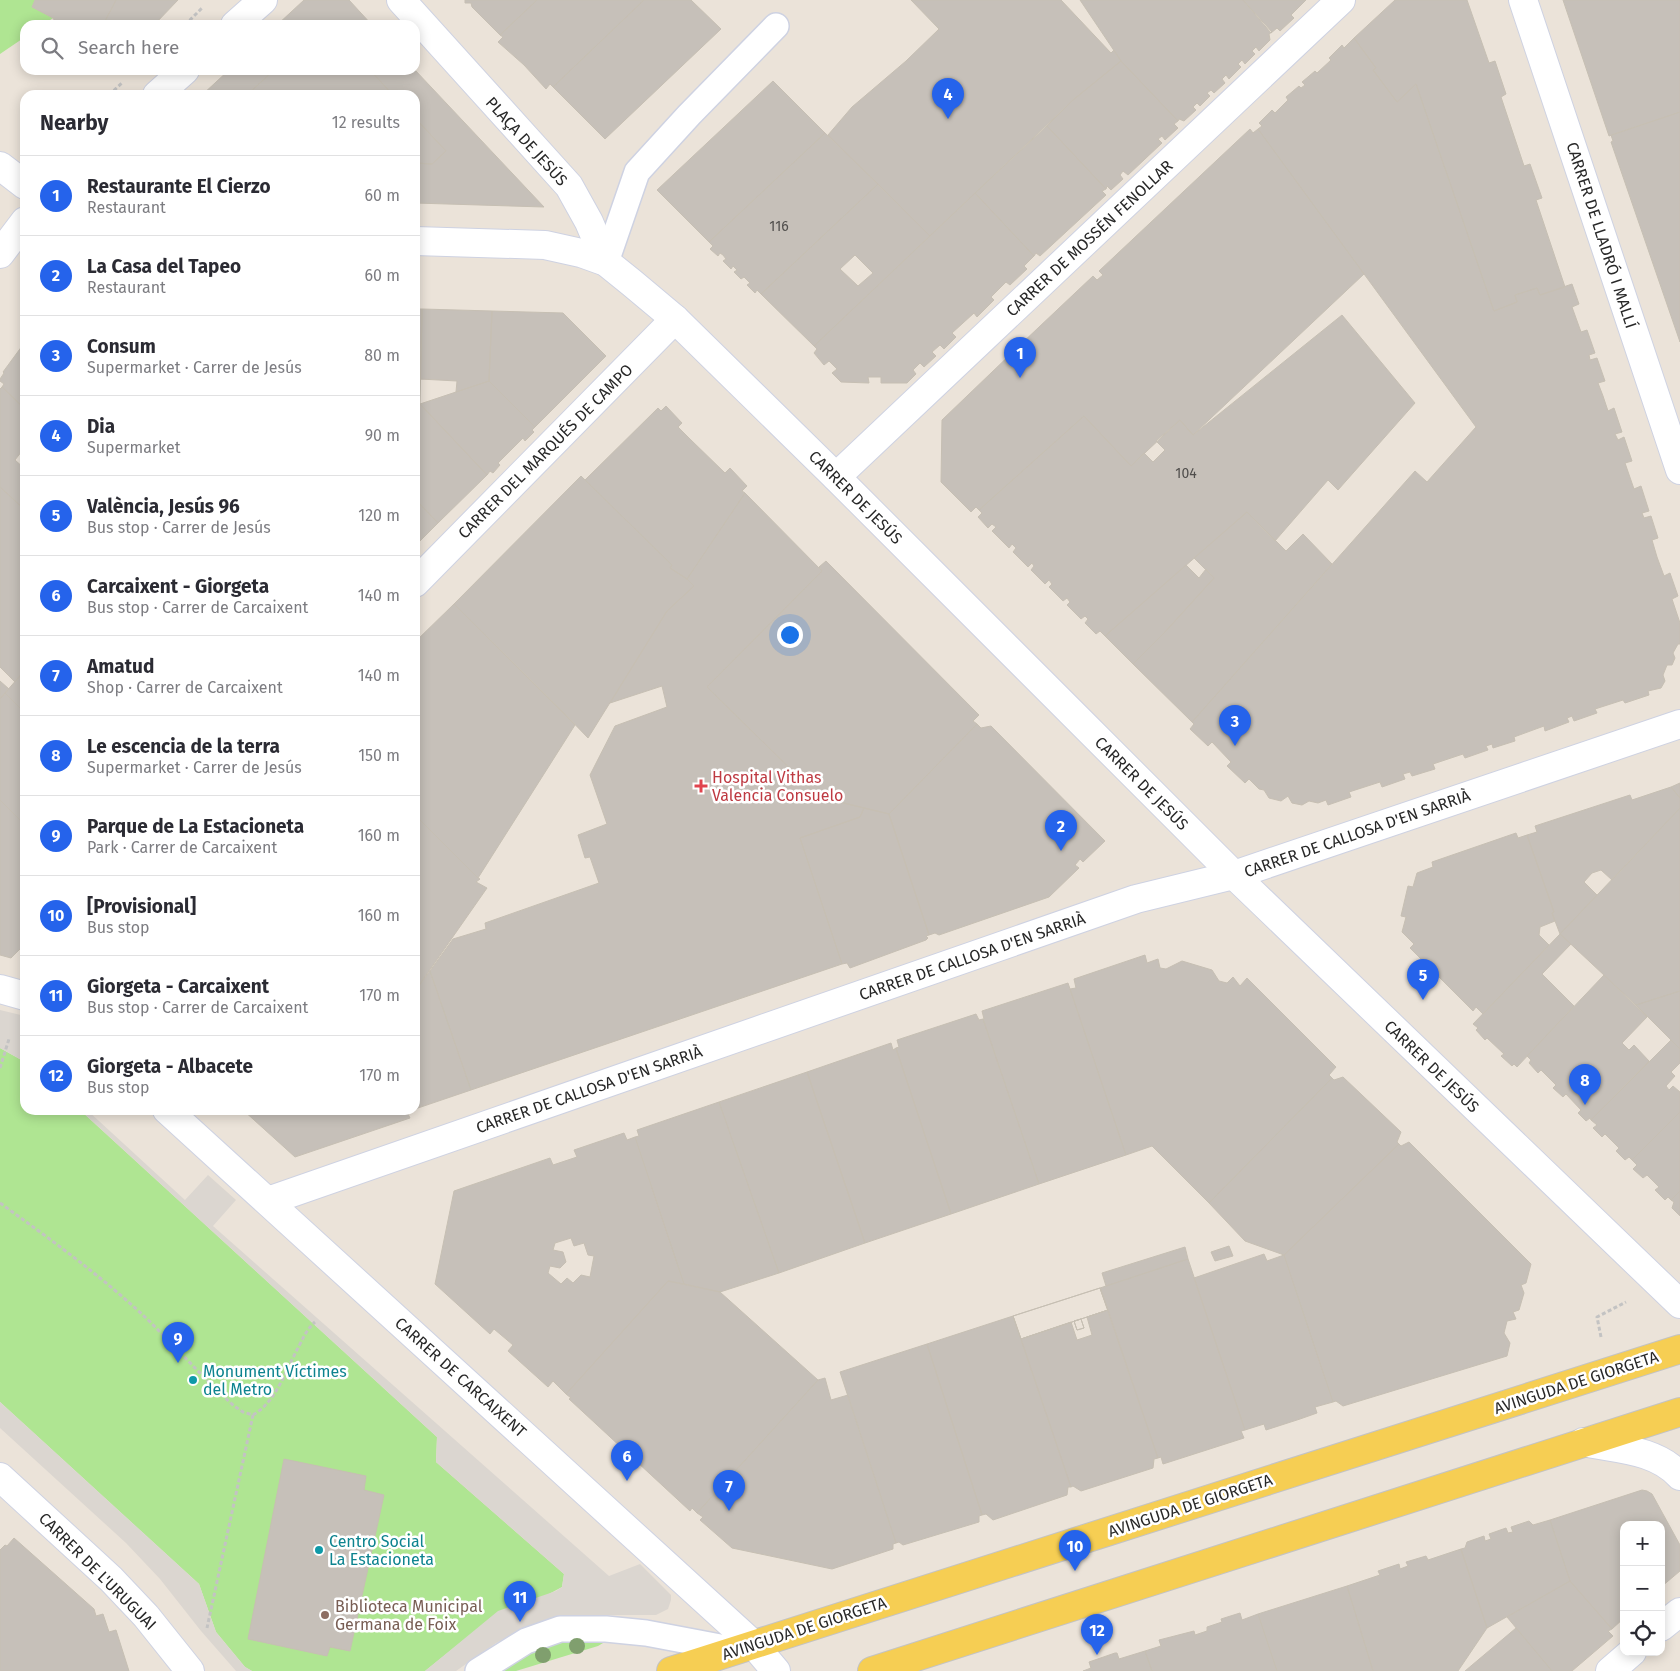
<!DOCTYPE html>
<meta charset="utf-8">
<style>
body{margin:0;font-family:"Fira Sans",sans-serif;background:#f7f7f7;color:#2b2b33}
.controls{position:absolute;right:15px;bottom:15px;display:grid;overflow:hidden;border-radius:10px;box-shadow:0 2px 12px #0003}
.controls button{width:45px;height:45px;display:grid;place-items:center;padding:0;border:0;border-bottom:1px solid #e1e1e2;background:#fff;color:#2b2b33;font:25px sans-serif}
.you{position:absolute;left:789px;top:634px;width:18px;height:18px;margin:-12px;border:4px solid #fff;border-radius:50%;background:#1a73e8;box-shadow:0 0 0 8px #1a73e833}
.badge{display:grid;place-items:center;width:32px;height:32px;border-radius:50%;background:#2563eb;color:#fff;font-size:16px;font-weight:700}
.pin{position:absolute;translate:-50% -41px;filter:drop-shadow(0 1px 2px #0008)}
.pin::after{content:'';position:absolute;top:26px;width:18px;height:15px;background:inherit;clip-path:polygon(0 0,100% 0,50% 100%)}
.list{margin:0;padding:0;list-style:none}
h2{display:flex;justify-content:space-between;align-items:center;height:65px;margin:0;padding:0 20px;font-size:21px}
h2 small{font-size:16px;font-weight:400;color:#7c7c81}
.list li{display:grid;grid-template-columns:32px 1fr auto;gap:15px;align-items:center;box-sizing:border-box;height:80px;padding:0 20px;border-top:1px solid #e1e1e2}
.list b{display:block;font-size:19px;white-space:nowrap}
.list p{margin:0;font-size:16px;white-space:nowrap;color:#7c7c81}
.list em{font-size:16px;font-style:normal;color:#7c7c81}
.icon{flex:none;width:28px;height:28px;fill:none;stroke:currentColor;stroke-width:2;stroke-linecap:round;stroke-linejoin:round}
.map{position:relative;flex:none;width:1680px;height:1671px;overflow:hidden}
.search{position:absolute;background:#fff;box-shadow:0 2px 12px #0003;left:20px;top:20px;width:400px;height:55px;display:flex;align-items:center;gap:12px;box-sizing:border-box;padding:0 18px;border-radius:15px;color:#7c7c81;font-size:19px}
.panel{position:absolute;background:#fff;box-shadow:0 2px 12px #0003;left:20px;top:90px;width:400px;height:1025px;border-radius:15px}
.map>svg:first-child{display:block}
</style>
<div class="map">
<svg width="1680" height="1671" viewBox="0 0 1680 1671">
<rect width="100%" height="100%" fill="#ebe3d9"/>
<path fill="#afe592" d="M0 0H35L32 7 53 18 43 25H25V37L0 54Z
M0 1048 25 1062V1110H80L437 1437 436 1462 564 1574 562 1587 465 1639 425 1671H252L245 1667 216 1632 199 1584 0 1402Z
M570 1641H603V1643L598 1646 516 1671H502C519 1654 548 1645 570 1641Z"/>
<path fill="#dbd6d0" d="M0 1010 25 1016V1062L0 1048Z
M80 1110H87L185 1200 208 1175 236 1200 213 1226 609 1576 640 1564 671 1595V1600L668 1609 656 1615H585L553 1619 528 1627 496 1643 456 1671H425L498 1611 556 1591 562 1587 564 1574 436 1462 437 1437Z
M0 1402 199 1584 216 1632 245 1667 252 1671H236L201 1631 160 1579 126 1543 0 1428Z"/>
<path fill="#c6c0b9" stroke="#c6bfb3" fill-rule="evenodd" d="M35 0H116L103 25H57L53 18 32 7Z
M116 0H178L154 25H103Z
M304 0H349L372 25H327L324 22 321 25H277Z
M465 0H537L500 35 472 7 471 3H465Z
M537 0H644L553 87 550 84 546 89 524 65 498 42 503 37 500 35Z
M644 0H691L721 29 605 139 553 87Z
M911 0H1061L1111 53 1114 50 1121 61 1073 100 930 236 828 135 852 107 906 61 939 29Z
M1080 0H1243L1272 32 1269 34 1270 40 1259 51 1256 47 1252 51 1255 54 1245 64 1242 60 1238 64 1241 67 1229 79 1226 75 1222 79 1225 83 1214 93 1211 90 1207 93 1210 96 1200 106 1197 103 1193 107 1196 110 1184 121 1179 119 1178 121 1121 61Z
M1243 0H1306L1291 15 1294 18 1280 31 1277 28 1271 33Z
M1395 0H1467L1489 63 1495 61 1506 94 1501 97 1524 166 1530 164 1542 198 1536 200 1565 287 1540 295 1537 288 1515 295 1517 302 1494 311 1416 84 1397 102 1373 70 1376 68 1354 38Z
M1563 0H1680V112L1609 136Z
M1354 38 1376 68 1373 70 1397 102 1416 84 1494 311 1517 302 1515 295 1537 288 1540 295 1572 284 1579 304 1572 307 1581 332 1587 330 1595 353 1589 355 1590 360 1597 358 1605 381 1598 383 1603 396 1608 411 1614 408 1622 432 1615 434 1618 440 1624 437 1632 461 1625 463 1634 489 1641 486 1649 511 1642 513 1644 518 1651 516 1658 538 1652 540 1657 557 1664 576 1670 573 1678 596 1672 599 1680 623V644H1678L1673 653 1675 658 1672 665H1667L1663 675 1665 681 1661 688 1648 691 1649 695 1625 703 1623 700 1595 709 1597 713 1574 721 1572 716 1567 718 1569 722 1545 731 1544 726 1514 737 1515 741 1493 748 1492 744 1486 746 1488 750 1465 758 1463 754 1433 764 1435 769 1412 776 1410 772 1403 774 1405 779 1382 787 1380 782 1349 792 1351 797 1328 805 1326 800 1318 803 1309 801 1302 805 1292 803 1288 796 1281 801 1269 798 1264 790 1259 789 1249 779 1245 783 1227 766 1231 762 1212 742 1208 746 1190 729 1194 724 1192 722 1415 471 1427 482 1476 427 1258 129 1262 126 1259 123 1272 110 1275 113 1288 100 1286 97 1299 86 1301 88 1305 85 1302 82 1315 71 1317 73 1331 60 1329 58 1342 45 1344 48Z
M1121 61 1178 121 1174 124 1178 128 1165 140 1162 136 1158 139 1162 143 1128 175 1123 171 1120 175 1123 179 1111 190 1107 186 1106 189 1047 126 1073 100Z
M229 70H274L247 95H202Z
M274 70H370L393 95H247Z
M370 70H415L544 207 415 203V163L432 164 446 151 415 118V95H393Z
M773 81 825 133 709 242 657 190Z
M1680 112V342L1611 142 1613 141 1611 135Z
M415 118 446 151 432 164 415 163Z
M1047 126 1106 189 1102 191 1106 195 1040 256 1036 253 1034 256 975 193Z
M1250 129 1253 133 1258 129 1364 274 1193 435 1180 420 1131 466 1084 416 979 510 976 507 971 512 941 482 942 420 1016 349 1020 353 1025 349 1020 345 1093 276 1097 280 1103 275 1099 271Z
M825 133 878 184 761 294 757 290 755 293 747 285 750 283 744 277 741 279 734 272 737 270 733 266 731 269 723 261 726 259 723 255 720 253 718 256 710 249 713 246 709 242Z
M878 184 930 236 814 346 761 294ZM855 255 873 273 858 286 840 269Z
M975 193 1034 256 1024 266 1027 269 1010 285 1006 282 991 297 994 300 977 317 974 313 952 333 956 337 944 349 940 345 932 352 936 356 924 367 920 363 913 370 916 374 907 383H881V377H868L869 383 841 382 832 373 837 369 829 361 824 365 814 353 817 349 814 346Z
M415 309H422L420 404 415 405Z
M422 309 492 311 489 381 456 392 457 381 420 379Z
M492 311 563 313 606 356 535 427 489 381Z
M1342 315 1415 403 1338 490 1328 480 1275 541 1247 512 1105 636 1100 631 1096 634 1085 623 1088 619 1085 616 1081 619 1067 605 1070 602 1067 598 1063 601 1049 587 1052 584 1049 580 1045 584 1031 570 1034 566 1032 563 1028 567 1013 552 1016 548 1012 544 1009 548 992 531 996 527 992 524 988 528 978 517 982 513 979 510 1084 416 1131 466 1144 453 1153 462 1165 450 1156 441 1180 420 1193 435Z
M25 342V409L2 387 4 384 0 381V379L4 373 3 372Z
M489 381 535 427 532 430 534 432 525 441 523 438 498 463 500 465 493 473 490 471 487 475 420 404Z
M2 387 25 409V447L15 460 25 469V510L0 487V389Z
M420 404 487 475 438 523 415 499V405Z
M666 406 682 423 678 427 690 439 725 473 730 468 747 486 742 491 745 493 687 579 670 568 672 565 585 480 658 408 661 411Z
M581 476 672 565 670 568 687 579 694 586 667 611 588 738 564 713 454 604Z
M0 487 25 510V670L15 682 0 667Z
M745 493 822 571 707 687 819 797 864 808 860 817 800 838 842 964 471 1090 430 971 453 939 486 929 485 923 599 883 590 857 585 858 578 835 607 824 590 775 615 726 667 707 662 686 610 703 667 611 694 586 687 579Z
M415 499 438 523 415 546Z
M1247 512 1286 551 1303 534 1332 564 1192 722 1133 664 1165 632 1214 578 1194 558Z
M826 561 979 715 973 721 977 724 889 814 819 797 707 687 822 571 819 567Z
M1186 565 1199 578 1206 569 1214 578 1165 632 1133 664 1105 636Z
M454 604 575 725 478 878 415 815V642Z
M25 670V713L5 693Z
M0 681 9 689 0 699Z
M5 693 25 713V825L0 800V699Z
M977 724 981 728 991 726 1105 841 1083 862 1080 859 1075 865 1079 868 1049 897 939 935 935 933 929 935 889 814Z
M1680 783V798L1671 787Z
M1671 787 1680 798V808L1612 880 1601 870 1592 873 1584 882 1597 895 1560 934 1552 913 1554 912 1527 835 1537 832 1535 826 1630 795 1632 800Z
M0 800 25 825V944L11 958 0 955Z
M864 808 889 814 929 935 926 936 928 938 926 940 850 968 847 963 842 964 800 838 860 817Z
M1680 808V991L1636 1005 1560 934Z
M415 815 478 878 480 879 476 882 487 888 415 991Z
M1516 833 1518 838 1527 835 1554 912 1552 913 1555 921 1540 927 1539 935 1549 945 1483 1014 1476 1007 1473 1011 1410 948 1414 944 1402 932 1406 917 1401 916 1408 886 1413 887 1417 873 1433 867 1432 862Z
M1560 934 1571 944 1542 974 1574 1006 1517 1067 1514 1064 1512 1066 1501 1056 1504 1054 1487 1038 1485 1040 1476 1030 1478 1028 1473 1024Z
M1145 955 1147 963 1158 959 1160 968 1166 969 1182 961 1212 970 1219 981 1227 983 1233 977 1240 986 1247 978 1336 1067 1329 1075 1332 1078 1209 1203 1152 1146 1126 1155 1070 989 1076 988 1074 979Z
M430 971 471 1090 415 1109V991Z
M1604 975 1647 1017 1622 1043 1629 1050 1634 1045 1649 1061 1591 1120 1590 1118 1586 1121 1578 1113 1581 1110 1566 1094 1563 1097 1553 1088 1556 1085 1541 1070 1538 1073 1529 1063 1531 1060 1527 1056Z
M1068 983 1126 1155 1039 1184 983 1019H984L982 1011Z
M1680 991V1049L1636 1005Z
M976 1014 979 1020 983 1019 1039 1184 951 1214 896 1048 899 1047 897 1040Z
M1671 1040 1680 1049V1063L1671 1072 1675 1076 1666 1086 1669 1090 1673 1086 1680 1092V1112L1632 1160 1629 1157 1625 1160 1616 1151 1619 1148 1605 1134 1602 1137 1593 1128 1597 1125 1591 1120Z
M891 1043 893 1050 896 1048 951 1214 865 1243 807 1072Z
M807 1072 865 1243 779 1273 719 1102Z
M1343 1077 1401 1132 1397 1142 1399 1144 1284 1255 1245 1241 1209 1203 1332 1078 1334 1080Z
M719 1102 779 1273 720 1292 684 1284 635 1137 639 1136 637 1130Z
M243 1110H412L407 1112 410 1118 295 1157Z
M1680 1112V1191L1671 1200 1668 1197 1665 1200 1655 1190 1659 1187 1647 1175 1643 1178 1633 1169 1637 1165 1632 1160Z
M624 1133 627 1140 635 1137 684 1284 668 1281 566 1394 553 1381 548 1387 508 1351 513 1345 494 1329 490 1334 435 1284 454 1191 550 1158 553 1165 577 1157 574 1150ZM571 1238 574 1246 584 1243 588 1255 594 1256 590 1277 581 1275 573 1283 567 1278 561 1284 548 1273 550 1266 560 1268 566 1262 563 1252 553 1250 555 1243Z
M1409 1142 1531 1264 1526 1283 1521 1285 1524 1293 1519 1310 1513 1312 1516 1319 1507 1321 1504 1333 1510 1343 1507 1356 1343 1406 1336 1401 1333 1402 1284 1255 1399 1144 1401 1146Z
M1680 1191V1216L1672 1208 1674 1202 1671 1200Z
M1229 1246 1233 1256 1215 1261 1211 1252Z
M1185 1247 1188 1259 1106 1286 1102 1273Z
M1264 1254 1267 1261 1284 1255 1333 1402 1315 1407 1317 1413 1300 1419 1266 1430 1264 1424 1245 1430 1194 1278Z
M1188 1259 1245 1430 1241 1431 1244 1438 1163 1464 1161 1457 1158 1458 1100 1288Z
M668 1281 720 1292 818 1380 697 1513 692 1508 690 1511 569 1399 571 1398 566 1394Z
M1100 1288 1108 1310 1021 1339 1013 1316Z
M1100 1288 1108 1310 1021 1339 1013 1316Z
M1108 1310 1158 1458 1154 1459 1153 1468 1081 1491 1073 1486 1071 1487 1021 1339 1071 1322 1077 1340 1092 1335 1087 1317Z
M1013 1316 1071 1487H1068L1067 1495 993 1520 986 1514 982 1515 927 1344Z
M1081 1319 1084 1328 1077 1330 1074 1321Z
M1081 1319 1084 1328 1077 1330 1074 1321Z
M927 1344 982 1515 979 1516V1522L903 1545 899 1542 896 1543 840 1372Z
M825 1378 831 1400 848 1395 896 1543 893 1544V1549L832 1569 732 1548 700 1520 703 1517 697 1513 818 1380Z
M284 1459 366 1476 364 1490 384 1495 350 1651 330 1647 327 1656 248 1639Z
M1642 1490 1647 1491 1652 1494 1680 1545V1571L1661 1587V1525H1624V1618L1612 1629 1570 1581 1550 1520Z
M1550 1520 1570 1581 1487 1628 1461 1549 1465 1548 1467 1542 1484 1536 1485 1541 1491 1539 1489 1534 1506 1528 1508 1533 1513 1532 1511 1527 1529 1521 1533 1525Z
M14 1538 94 1609 96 1616 103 1614 109 1632 116 1630 129 1671H0V1550L5 1545 7 1546Z
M1461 1549 1487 1628 1458 1671H1373L1347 1586 1380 1575 1378 1571 1399 1564 1400 1569 1408 1566 1406 1562 1426 1556 1428 1560Z
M1570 1581 1612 1629 1608 1631 1613 1636 1572 1671H1552L1507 1617Z
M1347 1586 1373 1671H1277L1258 1614Z
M1240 1613 1242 1620 1258 1614 1277 1671H1152L1145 1651 1161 1646 1159 1640 1194 1631 1195 1635 1207 1631V1627L1222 1622 1221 1619Z
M1516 1628 1552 1671H1465Z
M1145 1651 1152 1671H1083L1091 1668 1089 1662 1115 1653H1117L1119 1659Z"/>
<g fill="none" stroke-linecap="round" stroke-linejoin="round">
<defs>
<path id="service" d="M606 262 637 172 689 115 776 26
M478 1671 526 1641 560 1629H606L646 1633 736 1650"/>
<path id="minor" d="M401 0 569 186 589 222 606 262
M1523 0 1680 470
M235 25 263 0
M157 95 185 70
M836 477 1341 0
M415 583 675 319
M0 989 25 996
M167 1110 754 1645 776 1671
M268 1201 1136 899 1234 875 1680 724
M1583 1442C1616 1449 1656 1449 1680 1476
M0 1477 111 1579 146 1616 190 1671
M1661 1627 1680 1612
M1610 1671 1632 1652"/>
<path id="tertiary" d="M0 254 25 221"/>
<path id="secondary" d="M0 166 25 185
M415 241 545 245 581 253 606 262 632 283 675 319 836 477 1234 875 1680 1304"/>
<path id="primary" d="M671 1671 1680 1349
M872 1671 1680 1412"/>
</defs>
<use href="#service" stroke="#ced2e2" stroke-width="28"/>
<use href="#minor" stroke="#ced2e2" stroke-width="30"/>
<use href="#tertiary" stroke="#ced2e2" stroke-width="30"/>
<use href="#secondary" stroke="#ced2e2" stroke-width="30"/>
<use href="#primary" stroke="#c3c3c3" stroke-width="30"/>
<path stroke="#c3c3c3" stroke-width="3" stroke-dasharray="4 2.5" stroke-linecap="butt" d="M185 25 202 8
M109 95 123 82
M0 1068 9 1039
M0 1203C50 1239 100 1275 145 1317 175 1346 203 1378 234 1406L243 1412 253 1415 207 1628
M1601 1337 1597 1317 1626 1302
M253 1415C276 1402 286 1370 298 1348 303 1338 307 1329 315 1322"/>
<use href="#service" stroke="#fff" stroke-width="25"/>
<use href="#minor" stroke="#fff" stroke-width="28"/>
<use href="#tertiary" stroke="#fff" stroke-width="28"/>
<use href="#secondary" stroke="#fff" stroke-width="28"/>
<use href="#primary" stroke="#f6ce53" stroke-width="28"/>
</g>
<g fill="#809f6e">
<circle cx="577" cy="1646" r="8"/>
<circle cx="543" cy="1655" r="8"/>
</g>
<path fill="#e0444e" stroke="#fff" stroke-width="2" d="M698.5 778.5h5v5h5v5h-5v5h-5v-5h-5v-5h5z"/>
<g fill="#0f9aa8" stroke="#fff" stroke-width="2">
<circle cx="193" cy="1380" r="5"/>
<circle cx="319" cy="1550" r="5"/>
</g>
<circle fill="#8d6e63" stroke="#fff" stroke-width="2" cx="325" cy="1615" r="5"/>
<g text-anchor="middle" stroke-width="5" stroke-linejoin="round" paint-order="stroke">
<g font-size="14" fill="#504e4c">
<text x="779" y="231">116</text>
<text x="1186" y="478">104</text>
</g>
<g font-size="16" fill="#282828" stroke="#fff">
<text transform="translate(527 141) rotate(48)" y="6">PLAÇA DE JESÚS</text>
<text transform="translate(1602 235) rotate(72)" y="6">CARRER DE LLADRÓ I MALLÍ</text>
<text transform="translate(1089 238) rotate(-43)" y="6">CARRER DE MOSSÉN FENOLLAR</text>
<text transform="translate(545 451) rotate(-45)" y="6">CARRER DEL MARQUÉS DE CAMPO</text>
<text transform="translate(856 497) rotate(45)" y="6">CARRER DE JESÚS</text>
<text transform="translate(1142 783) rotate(45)" y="6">CARRER DE JESÚS</text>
<text transform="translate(1357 833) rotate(-19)" y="6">CARRER DE CALLOSA D'EN SARRIÀ</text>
<text transform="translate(972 956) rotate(-19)" y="6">CARRER DE CALLOSA D'EN SARRIÀ</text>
<text transform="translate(1432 1066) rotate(44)" y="6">CARRER DE JESÚS</text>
<text transform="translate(589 1089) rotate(-19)" y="6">CARRER DE CALLOSA D'EN SARRIÀ</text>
<text transform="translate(461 1377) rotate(42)" y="6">CARRER DE CARCAIXENT</text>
<text transform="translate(1576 1382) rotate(-18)" y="6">AVINGUDA DE GIORGETA</text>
<text transform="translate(1190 1505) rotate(-18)" y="6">AVINGUDA DE GIORGETA</text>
<text transform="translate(98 1571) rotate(45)" y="6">CARRER DE L'URUGUAI</text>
<text transform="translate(804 1628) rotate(-18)" y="6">AVINGUDA DE GIORGETA</text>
</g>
<g font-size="16" fill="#be3a42" stroke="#fff" text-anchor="start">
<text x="712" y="783">Hospital Vithas<tspan x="712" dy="18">Valencia Consuelo</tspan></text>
</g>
<g font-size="16" fill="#0d838f" stroke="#fff" text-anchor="start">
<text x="203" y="1377">Monument Víctimes<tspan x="203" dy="18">del Metro</tspan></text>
<text x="329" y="1547">Centro Social<tspan x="329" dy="18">La Estacioneta</tspan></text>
</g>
<g font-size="16" fill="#785e54" stroke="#fff" text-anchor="start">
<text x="335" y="1612">Biblioteca Municipal<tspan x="335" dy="18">Germana de Foix</tspan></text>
</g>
</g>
</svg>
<div class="controls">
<button>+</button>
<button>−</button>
<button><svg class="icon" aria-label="locate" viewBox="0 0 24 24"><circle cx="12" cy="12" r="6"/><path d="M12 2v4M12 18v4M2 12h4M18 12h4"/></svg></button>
</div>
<div class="you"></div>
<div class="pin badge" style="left:1020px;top:378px">1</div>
<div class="pin badge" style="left:1061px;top:851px">2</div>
<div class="pin badge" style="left:1235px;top:746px">3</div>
<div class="pin badge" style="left:948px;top:119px">4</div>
<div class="pin badge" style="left:1423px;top:1000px">5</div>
<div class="pin badge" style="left:627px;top:1481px">6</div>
<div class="pin badge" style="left:729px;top:1511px">7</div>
<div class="pin badge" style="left:1585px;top:1105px">8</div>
<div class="pin badge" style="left:178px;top:1363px">9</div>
<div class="pin badge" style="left:1075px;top:1571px">10</div>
<div class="pin badge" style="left:520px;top:1622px">11</div>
<div class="pin badge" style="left:1097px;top:1655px">12</div>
<div class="search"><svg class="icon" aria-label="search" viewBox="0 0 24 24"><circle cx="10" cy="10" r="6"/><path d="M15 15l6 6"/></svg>Search here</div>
<section class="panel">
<h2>Nearby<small>12 results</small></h2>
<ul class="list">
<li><span class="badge">1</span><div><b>Restaurante El Cierzo</b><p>Restaurant</p></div><em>60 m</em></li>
<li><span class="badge">2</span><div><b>La Casa del Tapeo</b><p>Restaurant</p></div><em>60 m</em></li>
<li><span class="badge">3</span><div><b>Consum</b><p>Supermarket · Carrer de Jesús</p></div><em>80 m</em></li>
<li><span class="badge">4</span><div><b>Dia</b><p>Supermarket</p></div><em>90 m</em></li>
<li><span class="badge">5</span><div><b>València, Jesús 96</b><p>Bus stop · Carrer de Jesús</p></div><em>120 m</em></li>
<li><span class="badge">6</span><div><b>Carcaixent - Giorgeta</b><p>Bus stop · Carrer de Carcaixent</p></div><em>140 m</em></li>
<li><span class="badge">7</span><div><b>Amatud</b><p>Shop · Carrer de Carcaixent</p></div><em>140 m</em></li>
<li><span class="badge">8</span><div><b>Le escencia de la terra</b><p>Supermarket · Carrer de Jesús</p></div><em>150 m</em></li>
<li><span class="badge">9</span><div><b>Parque de La Estacioneta</b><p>Park · Carrer de Carcaixent</p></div><em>160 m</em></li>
<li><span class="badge">10</span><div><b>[Provisional]</b><p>Bus stop</p></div><em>160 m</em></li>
<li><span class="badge">11</span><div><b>Giorgeta - Carcaixent</b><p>Bus stop · Carrer de Carcaixent</p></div><em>170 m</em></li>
<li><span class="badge">12</span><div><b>Giorgeta - Albacete</b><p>Bus stop</p></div><em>170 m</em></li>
</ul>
</section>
</div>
